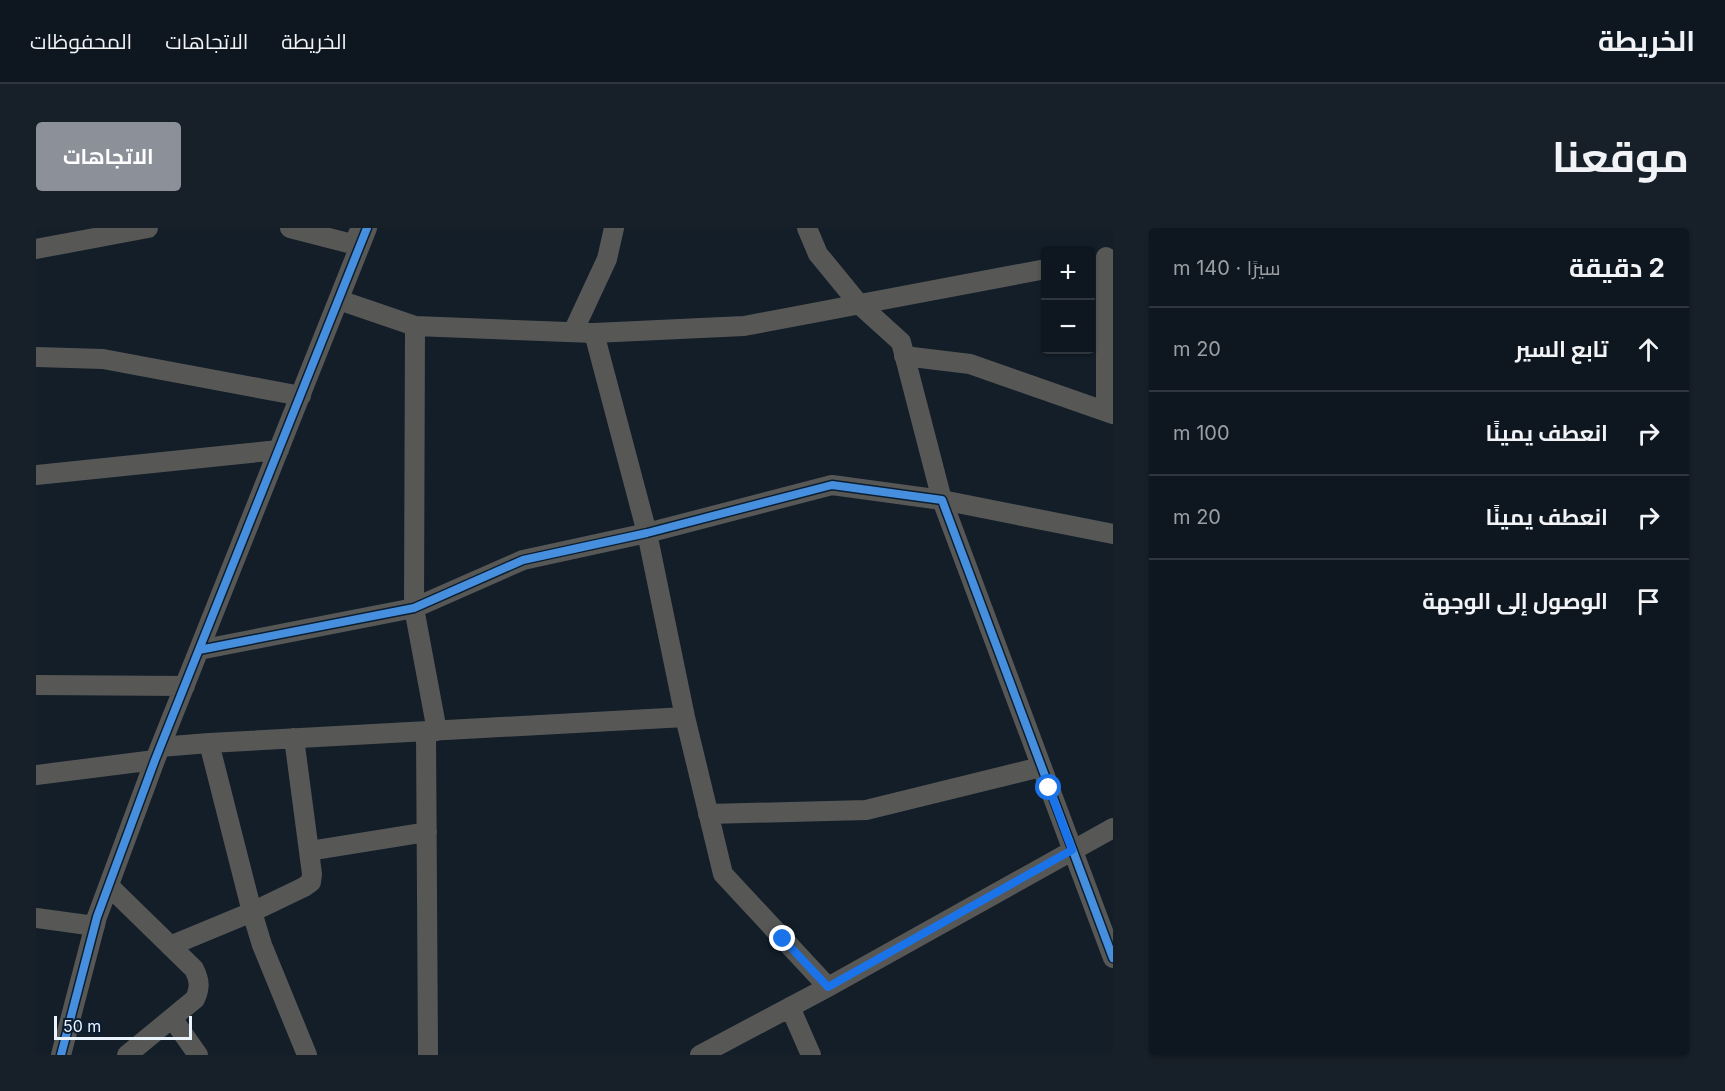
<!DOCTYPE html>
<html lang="ar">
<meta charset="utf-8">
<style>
body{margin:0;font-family:Inter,Cairo,sans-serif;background:#171f28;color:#f1f3f6;direction:rtl}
.controls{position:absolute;right:18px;top:18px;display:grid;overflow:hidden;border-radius:6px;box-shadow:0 2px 4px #0004}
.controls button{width:54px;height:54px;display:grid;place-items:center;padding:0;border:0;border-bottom:2px solid #2e353d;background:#0e161f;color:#f1f3f6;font:30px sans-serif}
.scale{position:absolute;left:18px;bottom:15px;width:138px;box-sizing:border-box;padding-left:6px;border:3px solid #eaf4fe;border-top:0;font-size:16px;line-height:21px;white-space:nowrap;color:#eaf4fe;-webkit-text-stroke:4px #0b1e31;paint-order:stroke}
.stop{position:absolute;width:18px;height:18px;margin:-14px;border:4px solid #1a73e8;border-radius:50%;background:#fff}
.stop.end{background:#1a73e8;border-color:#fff;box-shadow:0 2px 6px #0008}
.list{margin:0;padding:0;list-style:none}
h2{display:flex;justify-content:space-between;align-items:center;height:78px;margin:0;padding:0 24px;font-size:26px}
h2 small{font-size:20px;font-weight:400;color:#9b9fa4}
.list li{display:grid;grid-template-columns:39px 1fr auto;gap:18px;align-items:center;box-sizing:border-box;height:84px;padding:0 24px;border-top:2px solid #2e353d}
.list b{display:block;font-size:22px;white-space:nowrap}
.list em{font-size:20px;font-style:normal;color:#9b9fa4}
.icon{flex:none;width:33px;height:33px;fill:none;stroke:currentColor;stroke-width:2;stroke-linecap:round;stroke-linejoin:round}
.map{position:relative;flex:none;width:1077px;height:827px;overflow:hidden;direction:ltr;border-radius:6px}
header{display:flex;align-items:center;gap:36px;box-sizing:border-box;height:84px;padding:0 30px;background:#0e161f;border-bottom:2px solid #2e353d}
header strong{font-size:28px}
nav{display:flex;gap:33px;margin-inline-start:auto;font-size:21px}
.intro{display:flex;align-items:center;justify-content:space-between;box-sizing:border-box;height:144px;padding:0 36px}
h1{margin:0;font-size:42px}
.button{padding:15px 27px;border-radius:6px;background:#8c9099;color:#fff;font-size:21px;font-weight:700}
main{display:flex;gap:36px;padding:0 36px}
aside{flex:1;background:#0e161f;border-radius:6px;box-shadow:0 2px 4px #0004}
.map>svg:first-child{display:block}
</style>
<header>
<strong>الخريطة</strong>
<nav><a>الخريطة</a><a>الاتجاهات</a><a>المحفوظات</a></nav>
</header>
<div class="intro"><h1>موقعنا</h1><a class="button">الاتجاهات</a></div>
<main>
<aside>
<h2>2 دقيقة<small>سيرًا · 140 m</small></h2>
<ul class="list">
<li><svg class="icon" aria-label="ahead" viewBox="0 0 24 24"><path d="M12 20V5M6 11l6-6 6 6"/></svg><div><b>تابع السير</b></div><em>20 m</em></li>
<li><svg class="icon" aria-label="right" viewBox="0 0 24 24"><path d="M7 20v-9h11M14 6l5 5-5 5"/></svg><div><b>انعطف يمينًا</b></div><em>100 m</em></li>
<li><svg class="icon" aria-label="right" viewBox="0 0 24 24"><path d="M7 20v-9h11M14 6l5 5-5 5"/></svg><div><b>انعطف يمينًا</b></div><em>20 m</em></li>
<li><svg class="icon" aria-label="arrive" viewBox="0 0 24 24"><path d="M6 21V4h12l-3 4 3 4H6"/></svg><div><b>الوصول إلى الوجهة</b></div></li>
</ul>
</aside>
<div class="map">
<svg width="1077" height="827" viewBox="0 0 1077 827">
<rect width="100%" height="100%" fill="#131e29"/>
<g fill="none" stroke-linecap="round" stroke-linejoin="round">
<path stroke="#575856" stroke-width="20" d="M254 0 324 18 322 6
M771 0 782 26 823 76 865 114 906 272 1077 306
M0 21 112 0
M303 72 379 98 558 105 708 98 1010 41
M379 98 378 380 401 503
M537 104 571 31 578 0
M558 105 611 305 649 489 687 646 792 759
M868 128 934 136 1077 186
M0 129 67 131 265 168
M1070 182V29
M0 247 243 222
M163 422 378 380 487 332 611 305 796 257 906 272 1077 730
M0 457 149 458
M390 504 392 827
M173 515 216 684 226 717 271 827
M124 519 173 515 649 489
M0 547 119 532
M672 586 830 582 1005 539
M273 623 391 604
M73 658 158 741C164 753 164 760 159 771L91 827
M0 690 59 698
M134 718 216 684 268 659 275 654 276 646 258 510
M754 779 775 827
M136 790 162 827
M25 827 61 689 119 532 331 0
M664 827 792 759 1077 600"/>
<defs>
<path id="cycleway" d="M163 422 378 380 487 332 611 305 796 257 906 272 1077 730
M25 827 61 689 119 532 331 0"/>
</defs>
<use href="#cycleway" stroke="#0b1e31" stroke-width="11"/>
<use href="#cycleway" stroke="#468fdf" stroke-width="8"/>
</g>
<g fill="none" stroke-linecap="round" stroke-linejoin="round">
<path stroke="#1a73e8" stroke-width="8" d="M747 711 792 759 1036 622 1013 560"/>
</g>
</svg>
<div class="controls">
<button>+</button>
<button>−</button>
</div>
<div class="scale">50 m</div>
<div class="stop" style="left:1013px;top:560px"></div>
<div class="stop end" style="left:747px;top:711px"></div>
</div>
</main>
